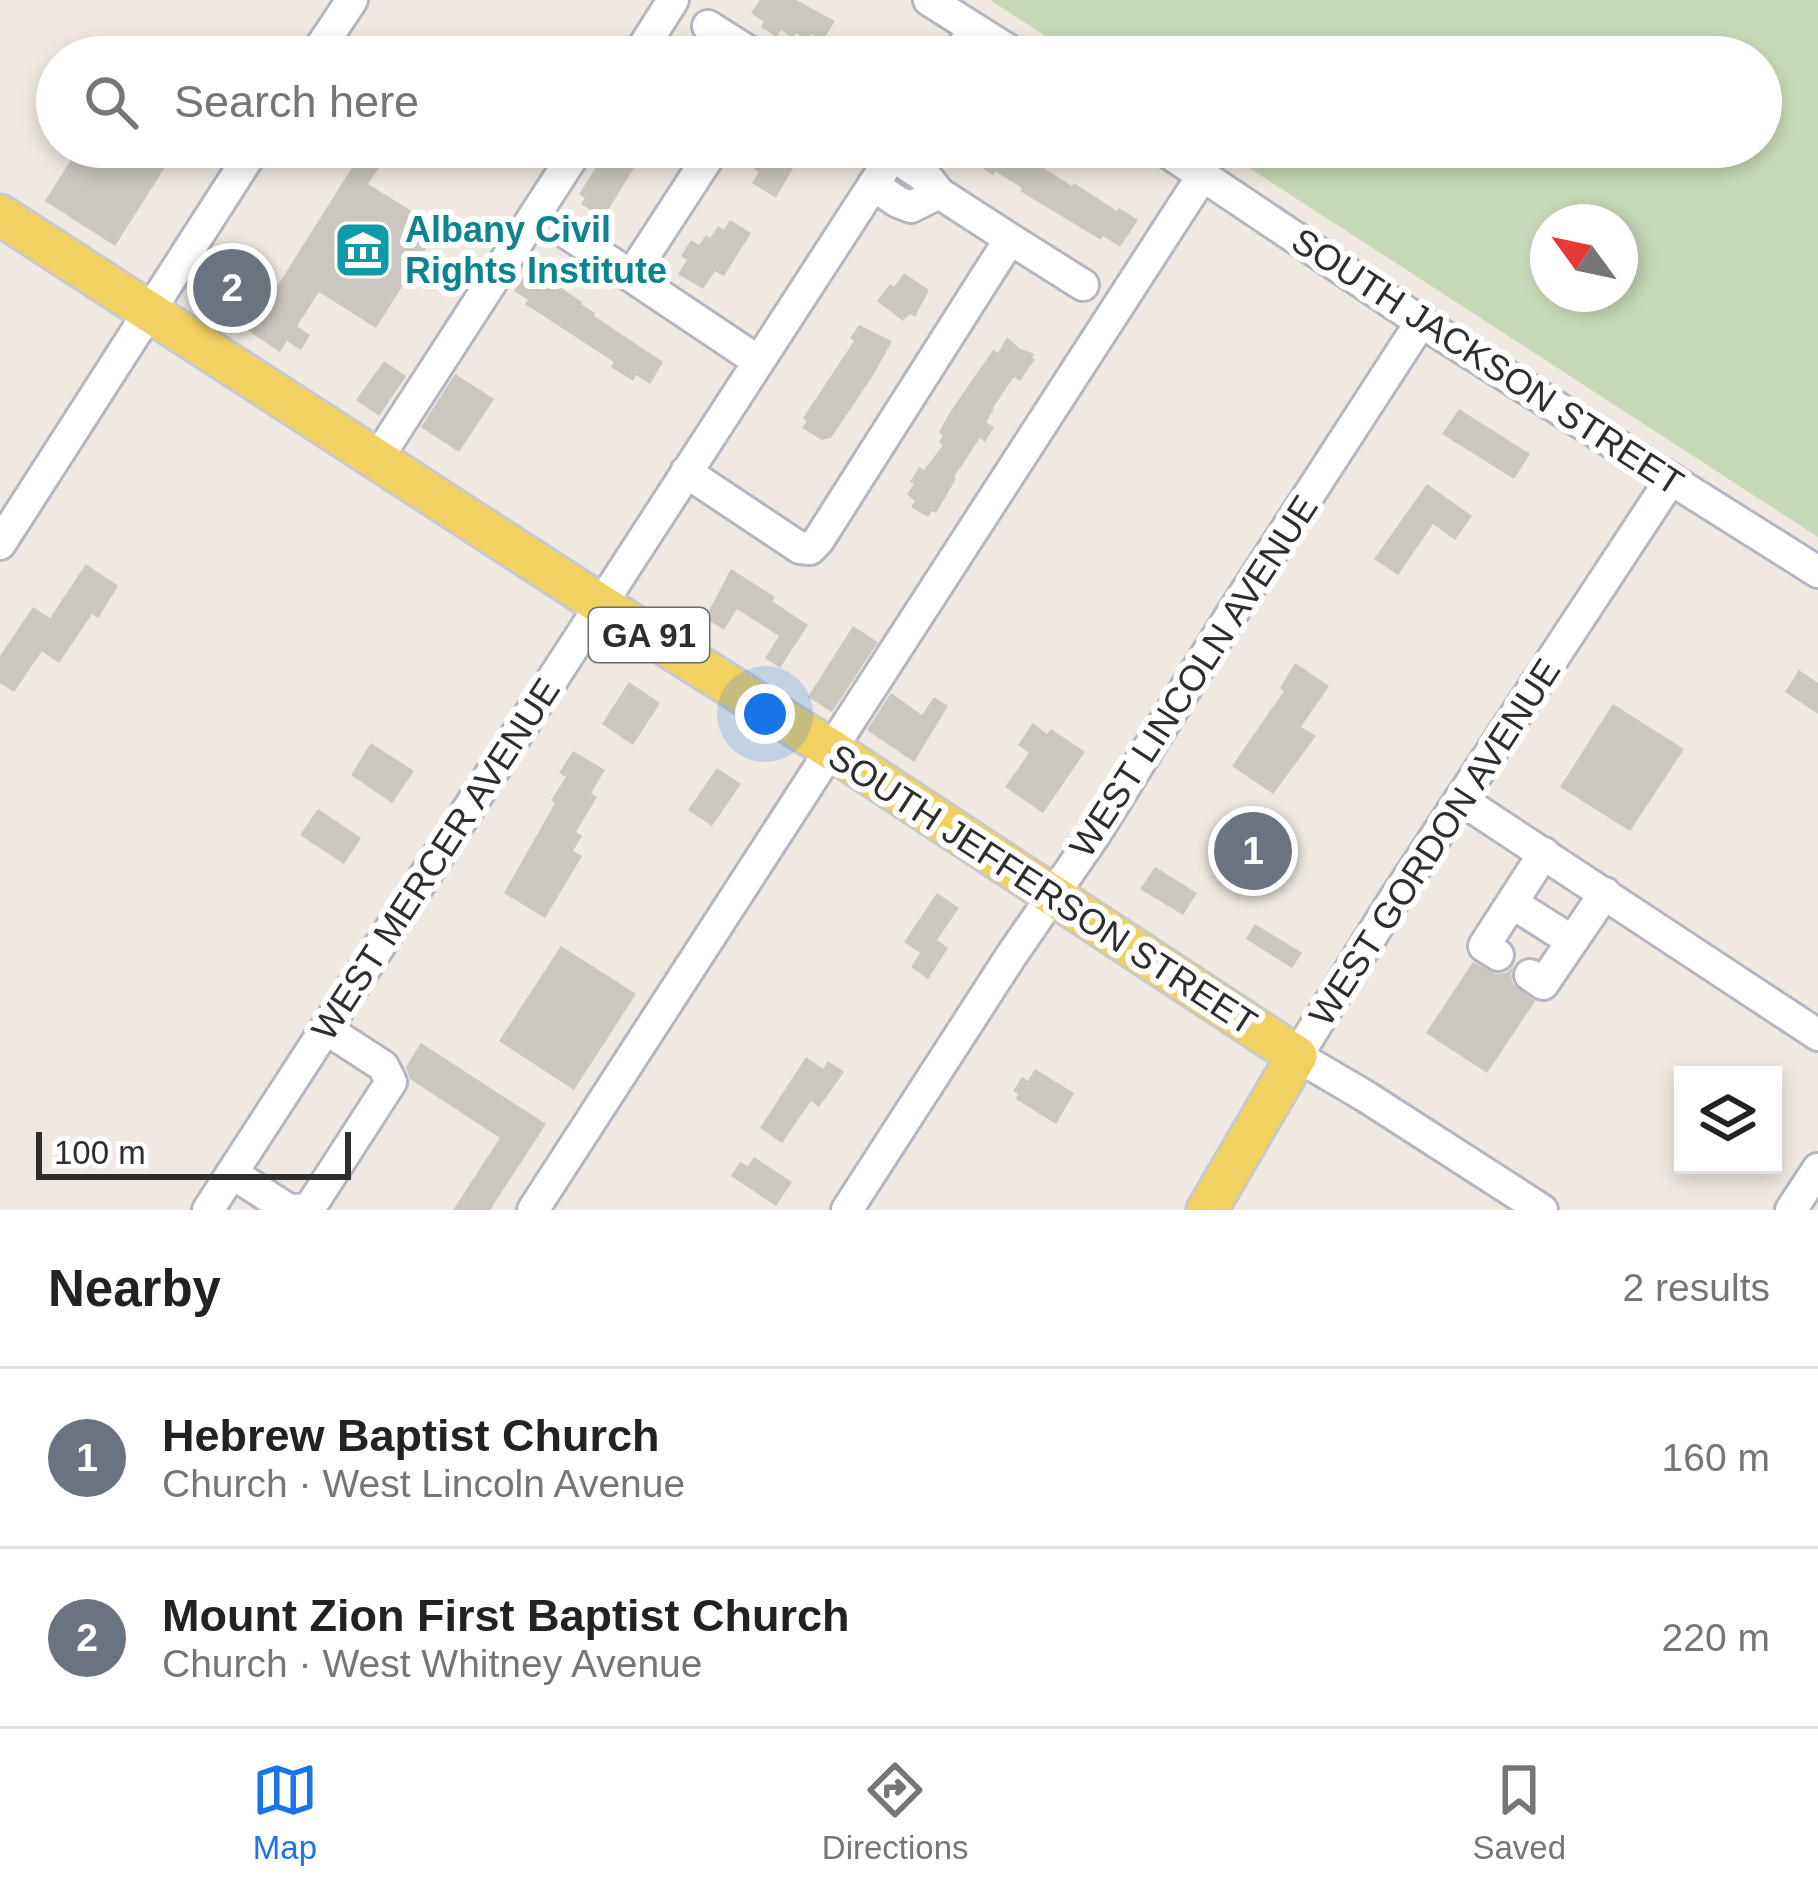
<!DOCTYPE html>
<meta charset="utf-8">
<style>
body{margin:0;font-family:Arial,sans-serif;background:#f2f2f2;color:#222}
.controls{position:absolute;right:36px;bottom:36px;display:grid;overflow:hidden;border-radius:0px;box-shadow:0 6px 18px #0003}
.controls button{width:108px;height:108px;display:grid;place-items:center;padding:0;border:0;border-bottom:3px solid #e0e0e0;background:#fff;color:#222;font:60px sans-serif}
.compass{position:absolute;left:1530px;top:204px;width:108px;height:108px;border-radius:50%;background:#fff;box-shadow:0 6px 18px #0003;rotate:303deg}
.scale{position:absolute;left:36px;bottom:30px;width:315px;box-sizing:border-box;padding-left:12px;border:6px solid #2e2e2e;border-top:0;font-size:33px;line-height:42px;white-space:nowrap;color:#2e2e2e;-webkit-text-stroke:9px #fff;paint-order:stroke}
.you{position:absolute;left:765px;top:714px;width:42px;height:42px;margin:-30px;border:9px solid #fff;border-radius:50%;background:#1a73e8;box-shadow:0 0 0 18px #1a73e833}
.badge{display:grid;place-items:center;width:78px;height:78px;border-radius:50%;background:#1a73e8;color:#fff;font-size:39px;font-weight:700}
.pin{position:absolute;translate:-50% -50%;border:6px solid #fff;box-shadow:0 3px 12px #0006}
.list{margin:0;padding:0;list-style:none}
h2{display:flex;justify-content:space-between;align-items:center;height:156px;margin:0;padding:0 48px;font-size:51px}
h2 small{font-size:39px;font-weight:400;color:#767676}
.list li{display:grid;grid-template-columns:78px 1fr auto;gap:36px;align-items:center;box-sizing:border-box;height:180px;padding:0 48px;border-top:3px solid #e0e0e0}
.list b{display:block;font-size:45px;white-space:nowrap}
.list p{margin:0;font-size:39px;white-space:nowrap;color:#767676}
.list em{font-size:39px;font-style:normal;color:#767676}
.icon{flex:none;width:66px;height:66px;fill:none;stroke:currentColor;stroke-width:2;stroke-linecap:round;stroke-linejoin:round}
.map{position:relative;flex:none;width:1818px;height:1210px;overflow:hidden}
.search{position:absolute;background:#fff;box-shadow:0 6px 18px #0003;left:36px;right:36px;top:36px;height:132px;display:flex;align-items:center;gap:30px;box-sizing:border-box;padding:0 42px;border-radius:66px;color:#767676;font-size:45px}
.sheet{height:516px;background:#fff}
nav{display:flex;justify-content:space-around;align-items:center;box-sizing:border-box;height:168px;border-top:3px solid #e0e0e0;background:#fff;font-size:33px;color:#767676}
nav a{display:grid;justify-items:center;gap:6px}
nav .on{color:#1a73e8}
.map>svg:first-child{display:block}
</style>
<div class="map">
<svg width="1818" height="1210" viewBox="0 0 1818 1210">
<rect width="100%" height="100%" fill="#efe9e1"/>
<path fill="#c8d9b8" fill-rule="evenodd" d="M990 0H1818V537L1217 147H1761V57H1078ZM1548 222H1620V294H1548Z"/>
<path fill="#cbc7bf" d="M760 0H796L835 21 822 42 811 34 807 40 796 33 793 38 781 30 777 37 761 27 764 22 751 13Z
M79 147H147L169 161 115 246 45 201Z
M325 147H393L368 184 439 228 376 328 319 292 297 326 310 335 301 350 287 341 280 352 223 314 246 280 271 296 353 166Z
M616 147H647L603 218 581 204 585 198 579 194 604 155 609 158Z
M768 147H805L776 198 752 183 759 172 754 169Z
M986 147H1018L1028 154 1026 157 1072 186 1074 183 1117 211 1119 208 1138 220 1120 247 1103 236 1101 240 1020 191 1022 188 995 171 993 175 975 163Z
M730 220 751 233 724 276 715 271 703 289 678 274 687 260 681 256 691 240 699 245 706 235 710 238 718 226 724 230Z
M530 267 582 302 581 304 595 313 594 316 663 362 650 384 636 375 633 381 611 367 614 362 525 304 528 300 514 291Z
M904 273 929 290 915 317 910 314 903 321 877 301 890 284 894 287Z
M859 325 892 341 874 374 831 438 822 440 802 428 807 421 803 418 854 341 850 338Z
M1007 337 1020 349 1035 354 1032 357 1035 359 1020 381 1014 377 992 409H994L986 422 994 427 985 442 980 438 954 477 956 479 936 513 932 511 928 517 911 507 915 501 907 494 914 484 910 482 919 467 924 470 943 445 939 442 943 436 939 432 950 412 993 350 998 353Z
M384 361 406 376 379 416 356 400Z
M455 374 494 399 459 452 421 427Z
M1459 409 1530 454 1514 479 1442 434Z
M1427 484 1472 516 1455 540 1433 524 1398 575 1374 559Z
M86 564 118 586 98 618 92 614 59 663 42 651 14 692 0 683V656L33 607 50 618Z
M731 569 775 597 772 601 808 625 780 668 765 658 779 636 737 609 724 630 705 618Z
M853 626 878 642 832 712 808 697Z
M1295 663 1329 686 1301 727 1316 736 1273 794 1232 766 1284 691 1280 688Z
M1799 670 1818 683V714L1785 692Z
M629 682 660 703 633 745 602 724Z
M891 693 922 715 934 697 948 706 914 762 867 730Z
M1613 704 1684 749 1630 831 1560 787Z
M1033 723 1047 734 1051 729 1085 752 1043 813 1005 787 1029 753 1018 745Z
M371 743 414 771 392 803 351 775Z
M573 751 605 770 591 793 597 797 576 832 582 836 573 851 582 856 545 918 504 893 555 803 551 800 566 777 559 773Z
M717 768 741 784 712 826 688 810Z
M318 809 361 838 344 864 300 835Z
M1155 867 1197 893 1183 915 1140 889Z
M937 893 959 908 937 940 948 948 928 979 911 967 920 953 904 942Z
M1255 924 1302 953 1292 968 1246 939Z
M561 946 636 994 574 1090 499 1041Z
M1473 962 1496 974 1506 973 1513 967 1511 975 1513 984 1535 1001 1487 1073 1426 1033Z
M421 1043 546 1124 490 1210H453L500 1138 410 1079 406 1067Z
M806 1057 823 1069 828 1061 844 1072 819 1107 811 1101 782 1143 760 1128Z
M1035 1069 1074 1093 1056 1124 1016 1099 1018 1094 1013 1091 1022 1077 1028 1081Z
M754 1157 792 1182 776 1206 731 1176 740 1162 748 1166Z"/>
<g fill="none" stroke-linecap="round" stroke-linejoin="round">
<defs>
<path id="minor" d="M929 0 1019 57
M708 26 757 57
M314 57 352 0
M637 57 673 0
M956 57 974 29
M1160 147 1421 322 1818 572
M873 185 898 202 911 207 939 193
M570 235 631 276 715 147
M1010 239 1083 285
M631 276 758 361
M377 459 579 147
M686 472 800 548 810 549 818 541 1010 239 939 193 929 180 892 155
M0 544 255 147
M1460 799 1818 1035
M1512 903 1572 941
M1498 955 1484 946 1544 853
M1530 975 1543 984 1605 893
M232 1173 289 1210
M208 1210 898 147
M292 1210 309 1209 391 1082 383 1066 326 1029
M533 1210 1203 175
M847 1210 1011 956 1096 833 1233 612 1421 322
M1542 1210 1365 1096 1297 1056 1390 906 1671 479
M1791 1210 1818 1169"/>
<path id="major" d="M0 215 600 604 832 750 1297 1056 1207 1210"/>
</defs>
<use href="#minor" stroke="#b4b7c1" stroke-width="36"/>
<use href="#major" stroke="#c9c9c9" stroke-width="45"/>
<use href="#minor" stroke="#fff" stroke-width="30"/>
<use href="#major" stroke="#f2d163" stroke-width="39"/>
</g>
<defs>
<symbol id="museum-square" viewBox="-11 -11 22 22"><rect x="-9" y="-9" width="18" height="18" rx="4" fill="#0f9aa8" stroke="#fff"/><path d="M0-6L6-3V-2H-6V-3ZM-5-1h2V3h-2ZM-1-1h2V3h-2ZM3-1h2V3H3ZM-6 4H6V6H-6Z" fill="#fff"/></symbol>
</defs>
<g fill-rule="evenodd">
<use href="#museum-square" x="330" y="217" width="66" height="66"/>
</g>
<g text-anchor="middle" stroke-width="12" stroke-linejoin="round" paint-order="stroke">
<rect fill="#fff" stroke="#6d6d6d" stroke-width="3" x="589" y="608" width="120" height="54" rx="9"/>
<g font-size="33" font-weight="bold" fill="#2e2e2e">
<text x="649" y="647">GA 91</text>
</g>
<g font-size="36" font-weight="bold" fill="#0d838f" stroke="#fff" text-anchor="start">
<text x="405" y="242">Albany Civil<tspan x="405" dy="41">Rights Institute</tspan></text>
</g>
<g font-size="36" fill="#2e2e2e" stroke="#fff">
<text transform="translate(1488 361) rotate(33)" y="13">SOUTH JACKSON STREET</text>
<text transform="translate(1193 676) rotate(-57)" y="13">WEST LINCOLN AVENUE</text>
<text transform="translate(1434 842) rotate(-57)" y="13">WEST GORDON AVENUE</text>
<text transform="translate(435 859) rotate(-57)" y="13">WEST MERCER AVENUE</text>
<text transform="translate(1043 889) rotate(33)" y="13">SOUTH JEFFERSON STREET</text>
</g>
</g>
</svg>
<div class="controls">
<button><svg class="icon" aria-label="layers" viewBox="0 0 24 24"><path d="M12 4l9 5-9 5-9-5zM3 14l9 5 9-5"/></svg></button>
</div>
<svg class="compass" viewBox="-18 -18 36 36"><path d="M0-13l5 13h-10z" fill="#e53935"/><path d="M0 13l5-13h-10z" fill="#767676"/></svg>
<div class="scale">100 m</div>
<div class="you"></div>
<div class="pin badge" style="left:1253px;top:851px;background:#6b7280">1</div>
<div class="pin badge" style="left:232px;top:288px;background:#6b7280">2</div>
<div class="search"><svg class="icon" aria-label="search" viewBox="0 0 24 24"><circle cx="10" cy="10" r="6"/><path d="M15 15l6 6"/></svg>Search here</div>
</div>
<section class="sheet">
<h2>Nearby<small>2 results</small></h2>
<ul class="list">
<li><span class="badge" style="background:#6b7280">1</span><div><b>Hebrew Baptist Church</b><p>Church · West Lincoln Avenue</p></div><em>160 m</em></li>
<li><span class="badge" style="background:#6b7280">2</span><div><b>Mount Zion First Baptist Church</b><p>Church · West Whitney Avenue</p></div><em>220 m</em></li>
</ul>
</section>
<nav>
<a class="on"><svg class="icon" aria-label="map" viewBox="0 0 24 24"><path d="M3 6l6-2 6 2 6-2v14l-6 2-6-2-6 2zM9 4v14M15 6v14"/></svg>Map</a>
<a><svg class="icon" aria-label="directions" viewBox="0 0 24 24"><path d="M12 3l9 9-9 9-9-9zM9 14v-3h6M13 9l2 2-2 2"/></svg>Directions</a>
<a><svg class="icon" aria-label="saved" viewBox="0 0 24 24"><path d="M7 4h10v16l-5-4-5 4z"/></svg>Saved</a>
</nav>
